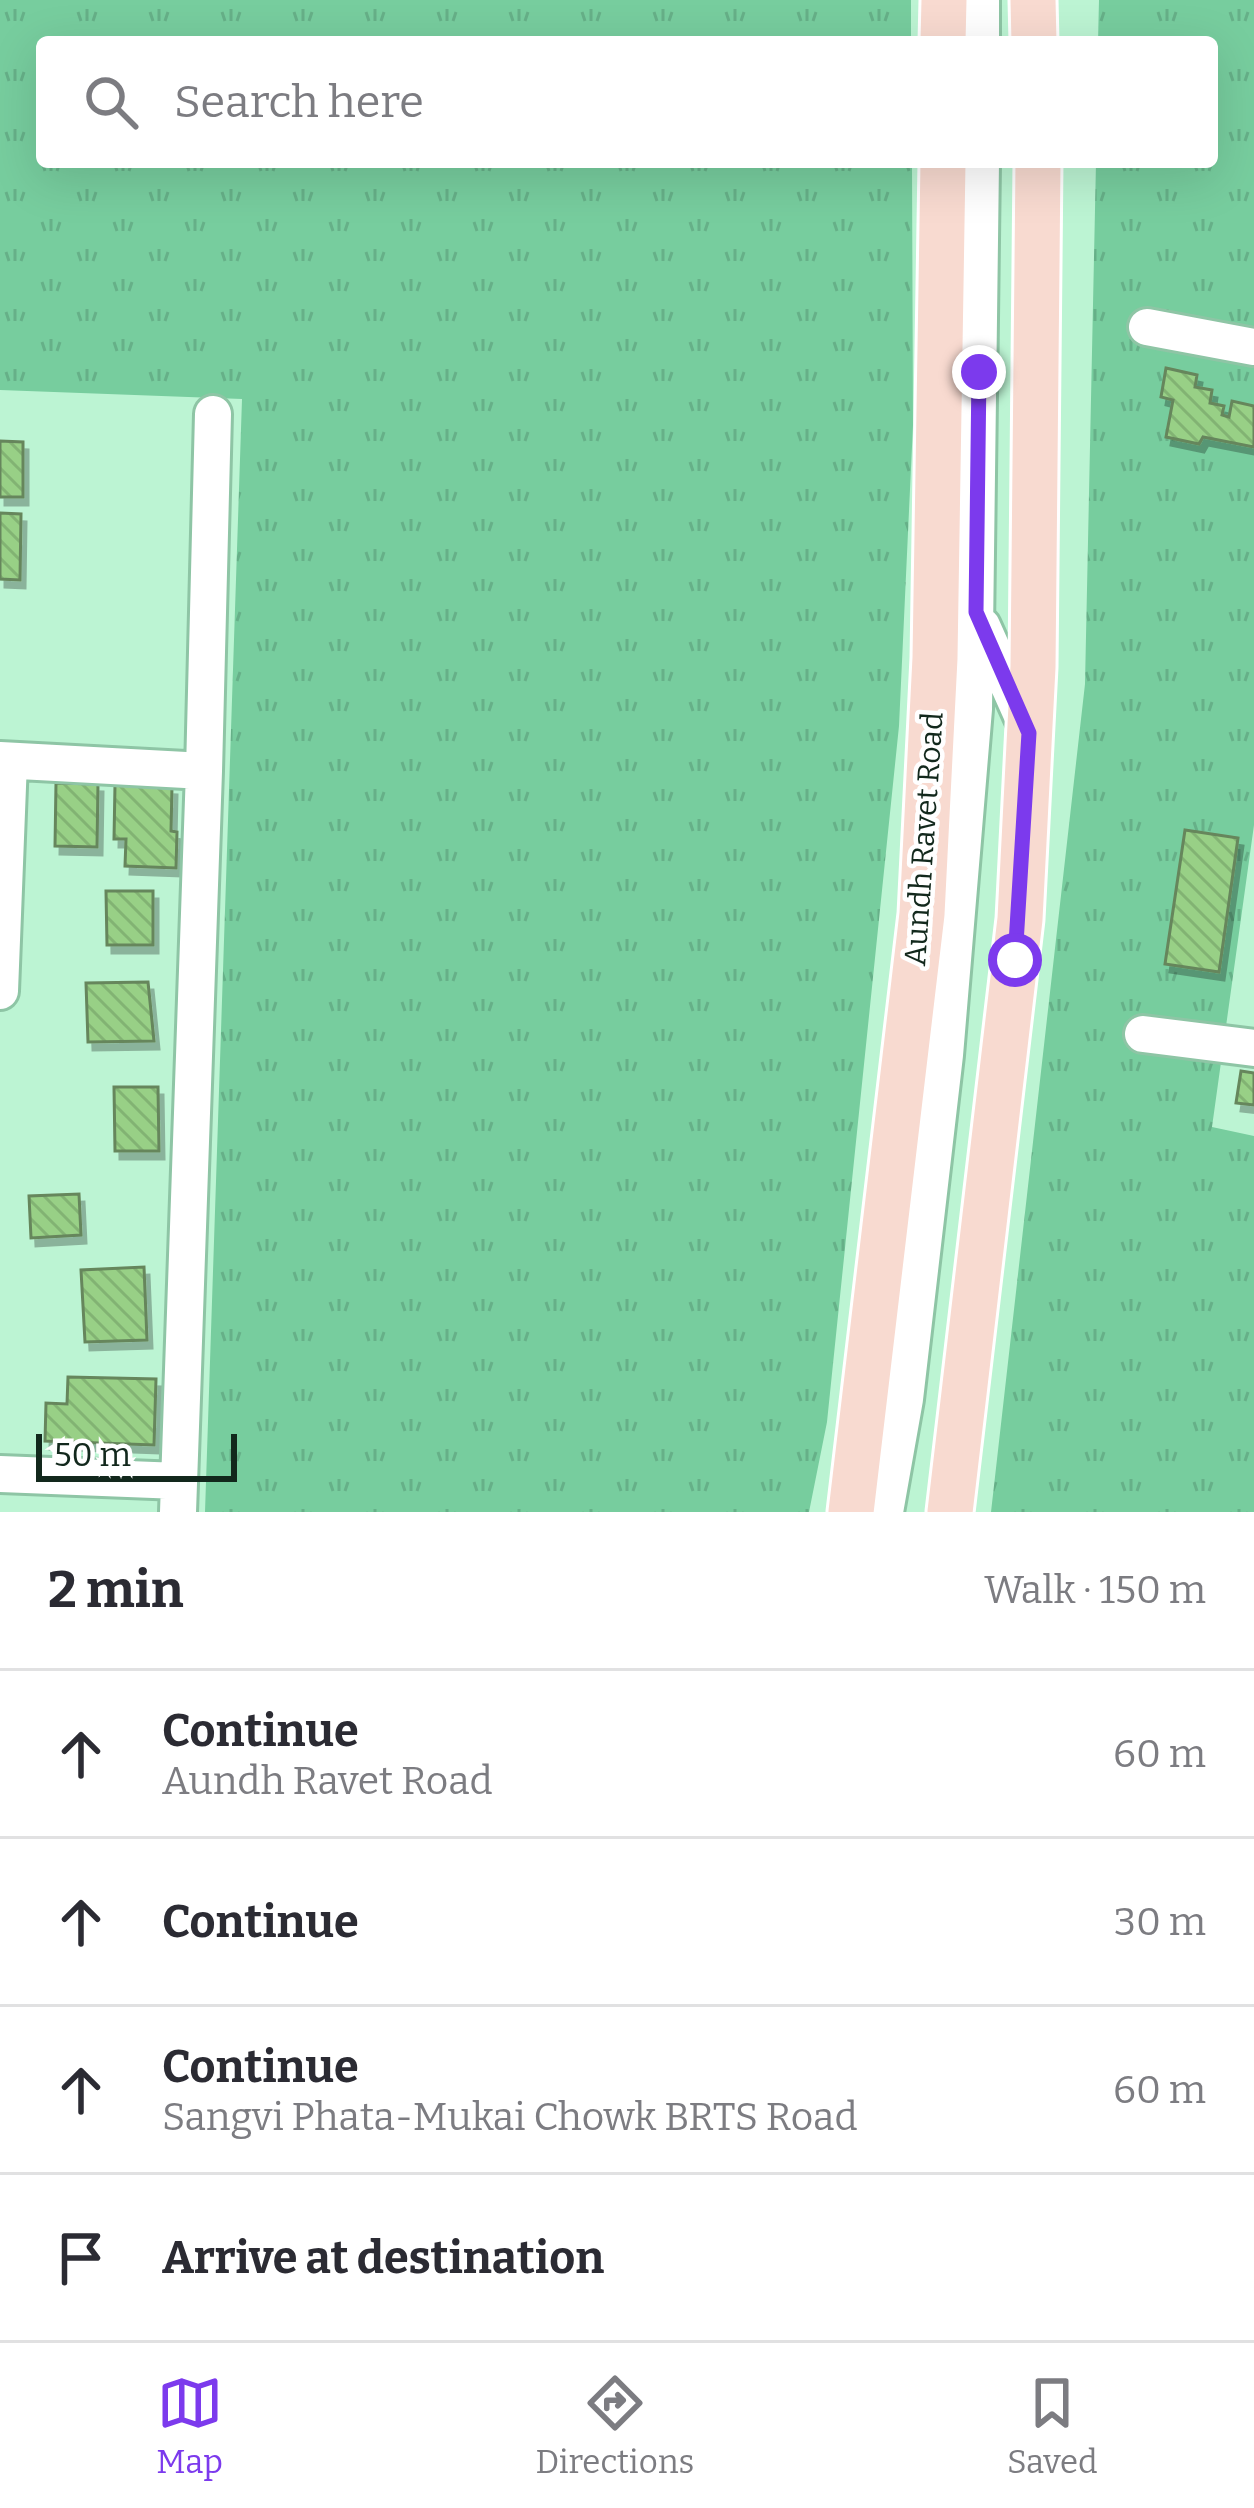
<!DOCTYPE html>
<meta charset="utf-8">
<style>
body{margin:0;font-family:Bitter,serif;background:#f2f2f3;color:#2b2b33}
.scale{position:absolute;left:36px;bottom:30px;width:201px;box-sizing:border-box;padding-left:12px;border:6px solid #12281c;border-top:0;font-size:33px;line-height:42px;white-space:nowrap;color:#12281c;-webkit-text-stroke:9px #fff;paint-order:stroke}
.stop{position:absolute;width:36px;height:36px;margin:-27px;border:9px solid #7c3aed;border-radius:50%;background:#fff}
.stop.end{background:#7c3aed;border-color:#fff;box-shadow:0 3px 12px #0008}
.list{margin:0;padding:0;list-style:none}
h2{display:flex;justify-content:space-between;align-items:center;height:156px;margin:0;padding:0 48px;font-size:51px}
h2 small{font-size:39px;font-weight:400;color:#7c7c81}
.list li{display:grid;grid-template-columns:78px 1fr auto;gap:36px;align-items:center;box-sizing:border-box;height:168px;padding:0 48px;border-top:3px solid #e1e1e2}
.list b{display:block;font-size:45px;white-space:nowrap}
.list p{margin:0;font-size:39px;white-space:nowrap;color:#7c7c81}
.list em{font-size:39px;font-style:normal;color:#7c7c81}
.icon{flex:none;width:66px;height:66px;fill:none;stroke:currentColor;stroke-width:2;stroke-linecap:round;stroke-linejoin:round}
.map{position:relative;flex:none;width:1254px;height:1512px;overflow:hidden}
.search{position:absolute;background:#fff;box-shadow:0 12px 48px #0002;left:36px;right:36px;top:36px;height:132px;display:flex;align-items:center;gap:30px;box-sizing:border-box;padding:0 42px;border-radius:12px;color:#7c7c81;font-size:45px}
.sheet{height:828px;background:#fff}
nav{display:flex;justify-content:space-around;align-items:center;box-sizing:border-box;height:168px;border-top:3px solid #e1e1e2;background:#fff;font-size:33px;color:#7c7c81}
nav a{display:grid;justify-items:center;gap:6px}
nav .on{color:#7c3aed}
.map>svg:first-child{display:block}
</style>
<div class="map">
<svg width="1254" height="1512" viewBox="0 0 1254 1512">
<defs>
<pattern id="grass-tufts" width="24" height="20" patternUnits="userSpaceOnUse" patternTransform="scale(3)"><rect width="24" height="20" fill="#77cd9e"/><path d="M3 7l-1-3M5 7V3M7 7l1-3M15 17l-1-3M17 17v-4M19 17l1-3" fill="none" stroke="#66b088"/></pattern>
<pattern id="building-back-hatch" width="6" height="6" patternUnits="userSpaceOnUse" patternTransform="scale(3)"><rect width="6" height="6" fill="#98d086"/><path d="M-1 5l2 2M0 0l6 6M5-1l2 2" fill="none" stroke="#82b373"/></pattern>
<filter id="shadow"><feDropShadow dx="5" dy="8" stdDeviation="0" flood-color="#0004"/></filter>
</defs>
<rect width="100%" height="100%" fill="#bcf4d3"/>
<path fill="url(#grass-tufts)" d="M0 0H911V42H42V162H912L913 425 899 726 827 1422 809 1512H205L242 399 0 390Z
M1099 0H1254V825L1212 1127 1254 1136V1512H991L1085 684 1096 162H1212V42H1098Z"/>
<path fill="url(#building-back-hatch)" stroke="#66865c" stroke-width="3" filter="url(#shadow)" d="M1166 368 1197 375 1195 387 1212 390 1210 403 1224 406 1222 415 1229 417 1232 401 1254 406V447L1203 437 1199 444 1166 437 1173 400 1161 397Z
M0 441 23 442V497H0Z
M0 513 21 514 20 580 0 579Z
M56 783 98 784 97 847 55 846Z
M115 785 172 787 171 831 177 832 176 868 125 866 126 839H114Z
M1185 830 1238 838 1219 972 1165 964Z
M106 891H153V945H107Z
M148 982 154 1041 88 1042 86 983Z
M1241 1071 1254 1073V1105L1236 1103Z
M114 1087H158L159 1151H115Z
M79 1194 81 1235 31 1238 29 1196Z
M144 1267 147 1340 85 1342 81 1270Z
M68 1377 156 1379 154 1445 45 1441 46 1403 67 1404Z"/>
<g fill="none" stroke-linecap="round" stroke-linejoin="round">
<defs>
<path id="minor" d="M981 0V42
M1147 327 1254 347
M982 626 1028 729
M0 760 204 771
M0 991 9 761
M1143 1034 1254 1048
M0 1474 179 1481
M178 1512 204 771 213 414
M885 1512 905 1399 945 1055 974 709 981 162"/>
<path id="major" d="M1033 0 1034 42
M943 42 944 0
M851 1512 922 914 935 658 943 162
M950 1512 1020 919 1033 667 1038 162"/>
</defs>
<use href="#minor" stroke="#8ec5a5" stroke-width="42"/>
<use href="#major" stroke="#fff" stroke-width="51"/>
<use href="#minor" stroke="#fff" stroke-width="36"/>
<use href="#major" stroke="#f8dad0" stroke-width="45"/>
</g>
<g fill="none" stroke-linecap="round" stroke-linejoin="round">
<path stroke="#7c3aed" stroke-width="15" d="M979 372 976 612 1029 733 1015 960"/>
</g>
<g text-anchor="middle" stroke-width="9" stroke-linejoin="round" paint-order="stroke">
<g font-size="30" fill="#12281c" stroke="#fff">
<text transform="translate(924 839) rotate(-86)" y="10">Aundh Ravet Road</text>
</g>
</g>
</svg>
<div class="scale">50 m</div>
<div class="stop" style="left:1015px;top:960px"></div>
<div class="stop end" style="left:979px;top:372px"></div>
<div class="search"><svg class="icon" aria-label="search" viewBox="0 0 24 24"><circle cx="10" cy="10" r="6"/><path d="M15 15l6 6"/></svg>Search here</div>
</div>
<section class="sheet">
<h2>2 min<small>Walk · 150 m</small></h2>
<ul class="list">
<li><svg class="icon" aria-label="ahead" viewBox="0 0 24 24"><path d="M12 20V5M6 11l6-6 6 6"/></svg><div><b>Continue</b><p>Aundh Ravet Road</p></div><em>60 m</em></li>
<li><svg class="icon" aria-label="ahead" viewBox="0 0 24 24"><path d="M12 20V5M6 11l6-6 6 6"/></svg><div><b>Continue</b></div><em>30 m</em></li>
<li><svg class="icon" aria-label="ahead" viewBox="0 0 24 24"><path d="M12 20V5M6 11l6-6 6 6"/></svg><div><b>Continue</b><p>Sangvi Phata-Mukai Chowk BRTS Road</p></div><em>60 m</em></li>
<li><svg class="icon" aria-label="arrive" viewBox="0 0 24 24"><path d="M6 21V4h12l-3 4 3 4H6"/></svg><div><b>Arrive at destination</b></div></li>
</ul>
</section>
<nav>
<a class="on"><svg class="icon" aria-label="map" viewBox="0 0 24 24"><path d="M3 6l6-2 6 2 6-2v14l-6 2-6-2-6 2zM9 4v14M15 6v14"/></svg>Map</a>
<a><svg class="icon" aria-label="directions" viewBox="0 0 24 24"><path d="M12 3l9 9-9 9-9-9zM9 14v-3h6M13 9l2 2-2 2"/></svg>Directions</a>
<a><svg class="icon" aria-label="saved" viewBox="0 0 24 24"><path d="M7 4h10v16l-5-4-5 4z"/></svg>Saved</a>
</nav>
